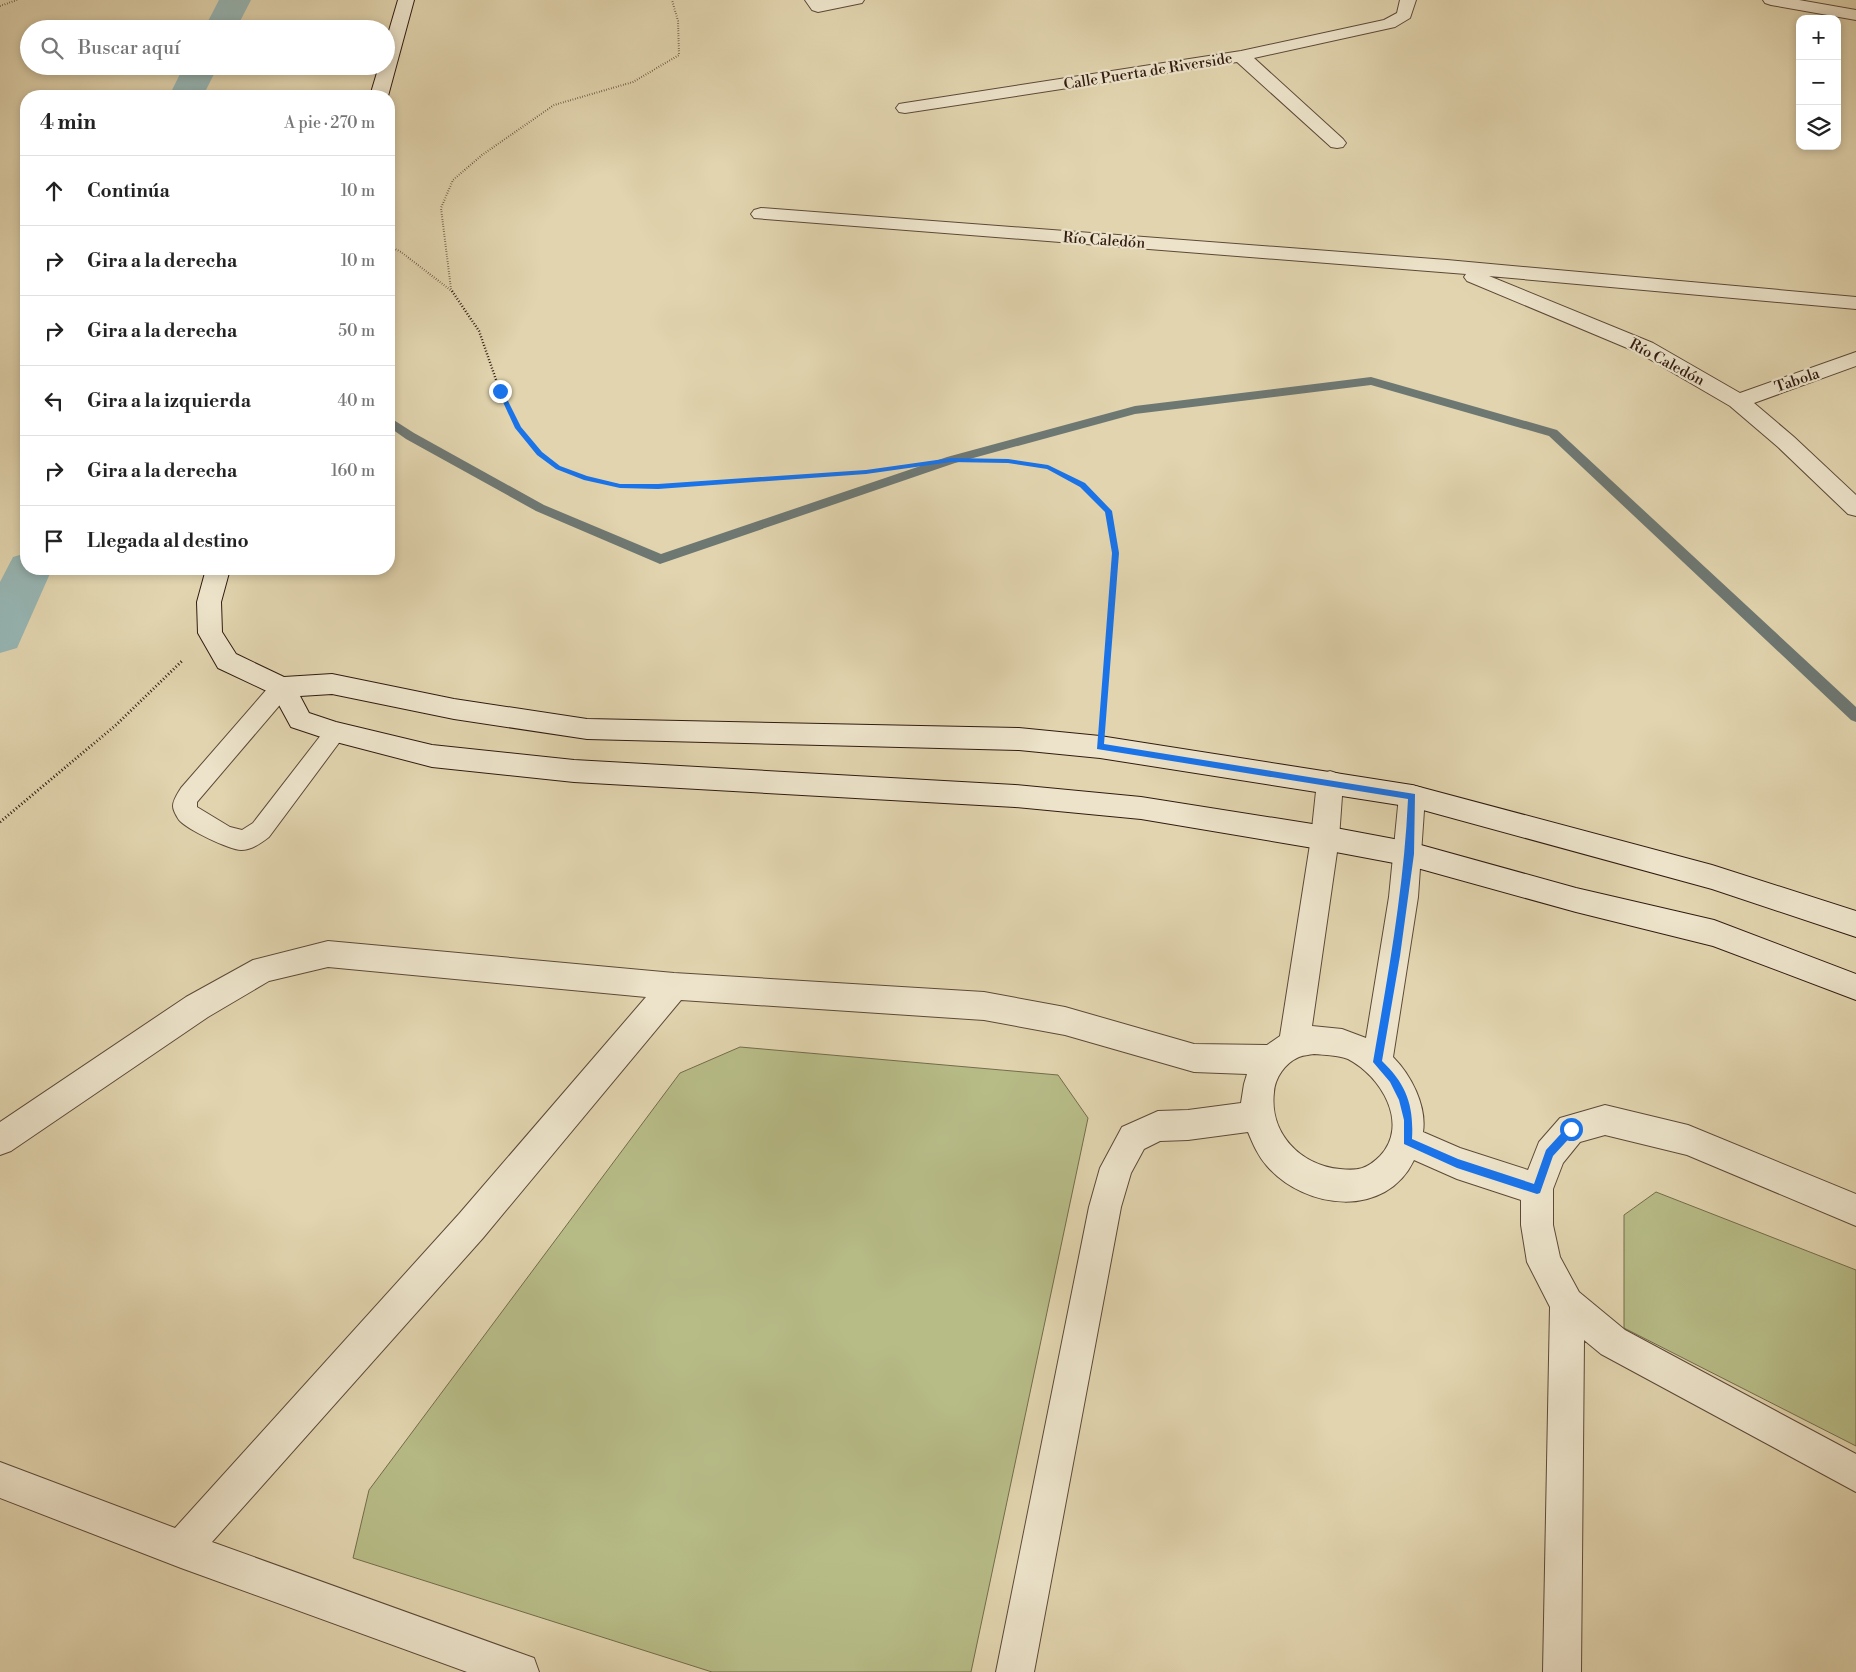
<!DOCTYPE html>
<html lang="es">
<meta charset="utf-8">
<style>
body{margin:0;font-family:"Libre Bodoni",serif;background:#f2f2f2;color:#222}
.controls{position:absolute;right:15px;top:15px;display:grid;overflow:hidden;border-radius:10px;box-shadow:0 2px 8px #0003}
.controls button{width:45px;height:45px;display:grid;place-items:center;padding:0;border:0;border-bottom:1px solid #e0e0e0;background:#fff;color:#222;font:25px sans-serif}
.stop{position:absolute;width:15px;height:15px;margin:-11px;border:4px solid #1a73e8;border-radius:50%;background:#fff}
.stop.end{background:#1a73e8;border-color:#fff;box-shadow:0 1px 5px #0008}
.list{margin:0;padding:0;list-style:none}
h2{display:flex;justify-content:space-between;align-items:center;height:65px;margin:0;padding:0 20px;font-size:21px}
h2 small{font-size:16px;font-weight:400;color:#767676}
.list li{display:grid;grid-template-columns:32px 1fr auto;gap:15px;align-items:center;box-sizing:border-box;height:70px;padding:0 20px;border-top:1px solid #e0e0e0}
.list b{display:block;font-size:19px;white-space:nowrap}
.list em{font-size:16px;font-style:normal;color:#767676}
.icon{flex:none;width:28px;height:28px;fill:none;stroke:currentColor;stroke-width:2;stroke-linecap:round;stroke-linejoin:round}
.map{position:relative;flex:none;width:1856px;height:1672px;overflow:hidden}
.search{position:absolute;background:#fff;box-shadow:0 2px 8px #0003;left:20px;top:20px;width:375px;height:55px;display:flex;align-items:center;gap:12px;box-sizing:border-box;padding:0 18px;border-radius:28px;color:#767676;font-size:19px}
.panel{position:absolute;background:#fff;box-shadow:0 2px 8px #0003;left:20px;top:90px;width:375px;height:485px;border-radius:20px}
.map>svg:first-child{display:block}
</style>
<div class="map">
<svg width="1856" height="1672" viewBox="0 0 1856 1672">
<rect width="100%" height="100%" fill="#e1d4ae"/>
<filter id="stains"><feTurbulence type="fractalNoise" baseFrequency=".004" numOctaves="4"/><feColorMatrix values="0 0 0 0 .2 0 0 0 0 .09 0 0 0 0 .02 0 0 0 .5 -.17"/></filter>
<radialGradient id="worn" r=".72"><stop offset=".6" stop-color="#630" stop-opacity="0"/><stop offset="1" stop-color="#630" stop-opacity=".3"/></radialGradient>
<path fill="#b7bc87" stroke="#746c4c" d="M740 1047 1058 1075 1088 1118 971 1672H712L353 1558 369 1490 680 1073Z
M1656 1192 1856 1270V1446L1624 1328V1215Z"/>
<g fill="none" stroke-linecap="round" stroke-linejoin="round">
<path fill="#6e7873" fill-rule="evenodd" d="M1371 377 1557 430 1856 707V722L1851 720 1549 436 1371 385 1135 414 955 463 660 564 536 511 406 439 389 427V417L414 433 544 505 661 554 947 457 1135 406Z"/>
<path fill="#97b6b4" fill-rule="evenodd" d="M219 0H251L236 29H204Z
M184 66H218L203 96H169Z
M26 553V569H52L17 648 0 653V582L13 557Z"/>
<defs>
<path id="lane" d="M282 678 290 681 293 687 290 693 197 802V807L230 827 242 830 253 823 328 726 336 723 344 726 347 732 269 837C261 843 252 850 241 850 230 850 186 829 179 820 177 817 173 810 173 806 173 800 178 793 181 788L274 681Z"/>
<path id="street" d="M805 0H864L862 3 818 12 812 10Z
M1400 0H1416L1410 18 1395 27 1254 58 1343 139 1346 143 1343 147 1337 148 1331 147 1237 62 905 113 899 112 896 108 899 104 905 103 1241 51 1384 20 1397 13Z
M1763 0H1799L1856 10V20L1771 5 1765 3Z
M761 208 1447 260 1856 297V309L1489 276 1653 343 1740 393 1856 352V366L1754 403 1794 437 1856 495V516L1848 514 1778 447 1730 406 1639 353 1467 281 1464 277 1466 274 754 218 751 214 754 210Z
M1330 771 1339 774 1343 782 1339 838 1312 1026 1342 1029 1366 1038 1389 897 1399 796 1402 788 1412 785 1422 788 1425 796 1418 897 1393 1057C1411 1075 1427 1106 1423 1132L1460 1148 1528 1170 1539 1142 1560 1118 1605 1105 1688 1125 1856 1194V1226L1687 1155 1605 1135 1580 1142 1563 1163 1553 1189V1225L1560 1257 1579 1292 1625 1330 1856 1454V1492L1601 1354 1584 1340 1581 1672H1543L1550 1307 1527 1262 1521 1225V1200L1457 1179 1414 1160C1386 1219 1305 1210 1267 1166 1258 1156 1253 1144 1248 1132L1188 1140 1160 1141 1144 1149 1131 1173 1121 1207 1034 1672H996L1089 1207 1100 1168 1122 1127 1158 1111 1188 1110 1241 1103 1244 1084 1247 1074 1194 1072 1065 1035 984 1020 681 1000 483 1238 212 1542 520 1653 534 1658 539 1672H467L181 1568 0 1498V1462L175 1528 459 1214 646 997 328 967 269 981 208 1017 11 1151 0 1155V1122L186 997 253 960 328 941 674 973 984 992 1065 1007 1194 1044 1267 1045 1280 1036 1311 838 1317 782 1321 774ZM1314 1054C1325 1055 1338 1055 1348 1059 1381 1076 1410 1124 1380 1156 1367 1169 1358 1171 1340 1169 1300 1165 1269 1133 1274 1092 1275 1078 1285 1063 1299 1057 1304 1055 1309 1055 1314 1054Z"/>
<path id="secondary" d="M398 0H414L388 96H370L379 66H386V41Z
M206 569H230L221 602 222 632 236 654 284 677 332 674 454 699 587 719 1019 728 1100 736 1412 785 1712 865 1856 911V937L1712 889 1412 807 1100 758 1019 750 587 739 454 719 332 694 300 696 309 713 336 722 432 745 574 760 1015 785 1141 797 1325 826 1410 842 1576 888 1714 920 1856 974V1000L1713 946 1576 912 1410 866 1325 850 1141 819 1015 807 574 782 432 767 336 742 291 727 273 694 218 668 198 633 197 602Z"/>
</defs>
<use href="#lane" stroke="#5d4938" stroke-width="2"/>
<use href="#street" stroke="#5d4938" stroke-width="2"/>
<use href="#secondary" stroke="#311b11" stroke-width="2"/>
<path stroke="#311b11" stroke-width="2" stroke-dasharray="0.5 2" stroke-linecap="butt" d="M0 6 17 0
M389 246 401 252 453 292
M451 289 441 208 453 180 482 155 554 105 633 82 679 55 678 21 672 0"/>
<path stroke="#311b11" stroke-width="2.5" stroke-dasharray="1 2" stroke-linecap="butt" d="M452 291 479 331 500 391 519 428 540 453 558 468 586 478 621 486H658L866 472 951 460 1008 461 1048 467 1082 485 1108 511 1115 553 1107 656"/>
<path stroke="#311b11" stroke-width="3" stroke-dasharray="1 2.5" stroke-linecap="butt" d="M1103 710 1107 654
M0 822 116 725 183 660"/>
<use href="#lane" fill="#ece3ca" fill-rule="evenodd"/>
<use href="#street" fill="#ece3ca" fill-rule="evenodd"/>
<use href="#secondary" fill="#ece3ca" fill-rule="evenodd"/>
</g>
<path fill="#1a73e8" d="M497 389H502L521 427 542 452 560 466 587 476 620 484H658L866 470 951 458 1008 459 1048 465 1085 483 1112 511 1119 553 1104 744 1415 794 1414 854 1400 956 1382 1061C1406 1084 1414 1105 1412 1139L1458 1159 1534 1184 1546 1150 1568 1126H1575V1132L1553 1156 1540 1193 1537 1194 1457 1168 1404 1144V1120L1399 1100 1390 1082 1373 1062C1388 975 1404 888 1408 799L1097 749 1112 553 1105 512 1080 487 1047 469 1008 463 951 462 866 474 658 489 620 488 584 480 556 469 537 455 515 428Z"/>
<g text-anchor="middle" stroke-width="4.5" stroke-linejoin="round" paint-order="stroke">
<g font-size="15" fill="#311b11" stroke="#ece3ca">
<text transform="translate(1148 71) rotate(-9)" y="5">Calle Puerta de Riverside</text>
<text transform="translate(1104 240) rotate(4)" y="5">Río Caledón</text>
<text transform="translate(1667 362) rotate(28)" y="5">Río Caledón</text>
<text transform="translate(1797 380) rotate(-19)" y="5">Tabola</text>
</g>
</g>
<rect width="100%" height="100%" filter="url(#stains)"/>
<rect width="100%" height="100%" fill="url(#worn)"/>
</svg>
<div class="controls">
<button>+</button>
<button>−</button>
<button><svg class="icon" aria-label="layers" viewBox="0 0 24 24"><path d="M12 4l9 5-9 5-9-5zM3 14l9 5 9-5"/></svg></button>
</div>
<div class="stop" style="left:1571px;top:1129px"></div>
<div class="stop end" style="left:500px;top:391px"></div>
<div class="search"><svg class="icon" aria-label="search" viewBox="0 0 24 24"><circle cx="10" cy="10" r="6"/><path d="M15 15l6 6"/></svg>Buscar aquí</div>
<section class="panel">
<h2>4 min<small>A pie · 270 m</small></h2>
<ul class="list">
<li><svg class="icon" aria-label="ahead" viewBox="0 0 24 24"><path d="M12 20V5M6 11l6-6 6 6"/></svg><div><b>Continúa</b></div><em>10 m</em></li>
<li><svg class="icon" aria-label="right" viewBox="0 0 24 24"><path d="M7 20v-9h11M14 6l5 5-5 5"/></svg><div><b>Gira a la derecha</b></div><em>10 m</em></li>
<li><svg class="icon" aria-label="right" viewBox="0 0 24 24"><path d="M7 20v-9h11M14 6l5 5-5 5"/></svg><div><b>Gira a la derecha</b></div><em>50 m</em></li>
<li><svg class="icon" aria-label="left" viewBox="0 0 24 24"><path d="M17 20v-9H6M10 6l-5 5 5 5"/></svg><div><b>Gira a la izquierda</b></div><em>40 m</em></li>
<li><svg class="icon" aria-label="right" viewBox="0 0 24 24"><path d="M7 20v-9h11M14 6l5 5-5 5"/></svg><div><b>Gira a la derecha</b></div><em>160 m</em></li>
<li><svg class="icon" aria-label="arrive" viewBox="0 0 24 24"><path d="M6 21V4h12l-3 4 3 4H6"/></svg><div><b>Llegada al destino</b></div></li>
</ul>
</section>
</div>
